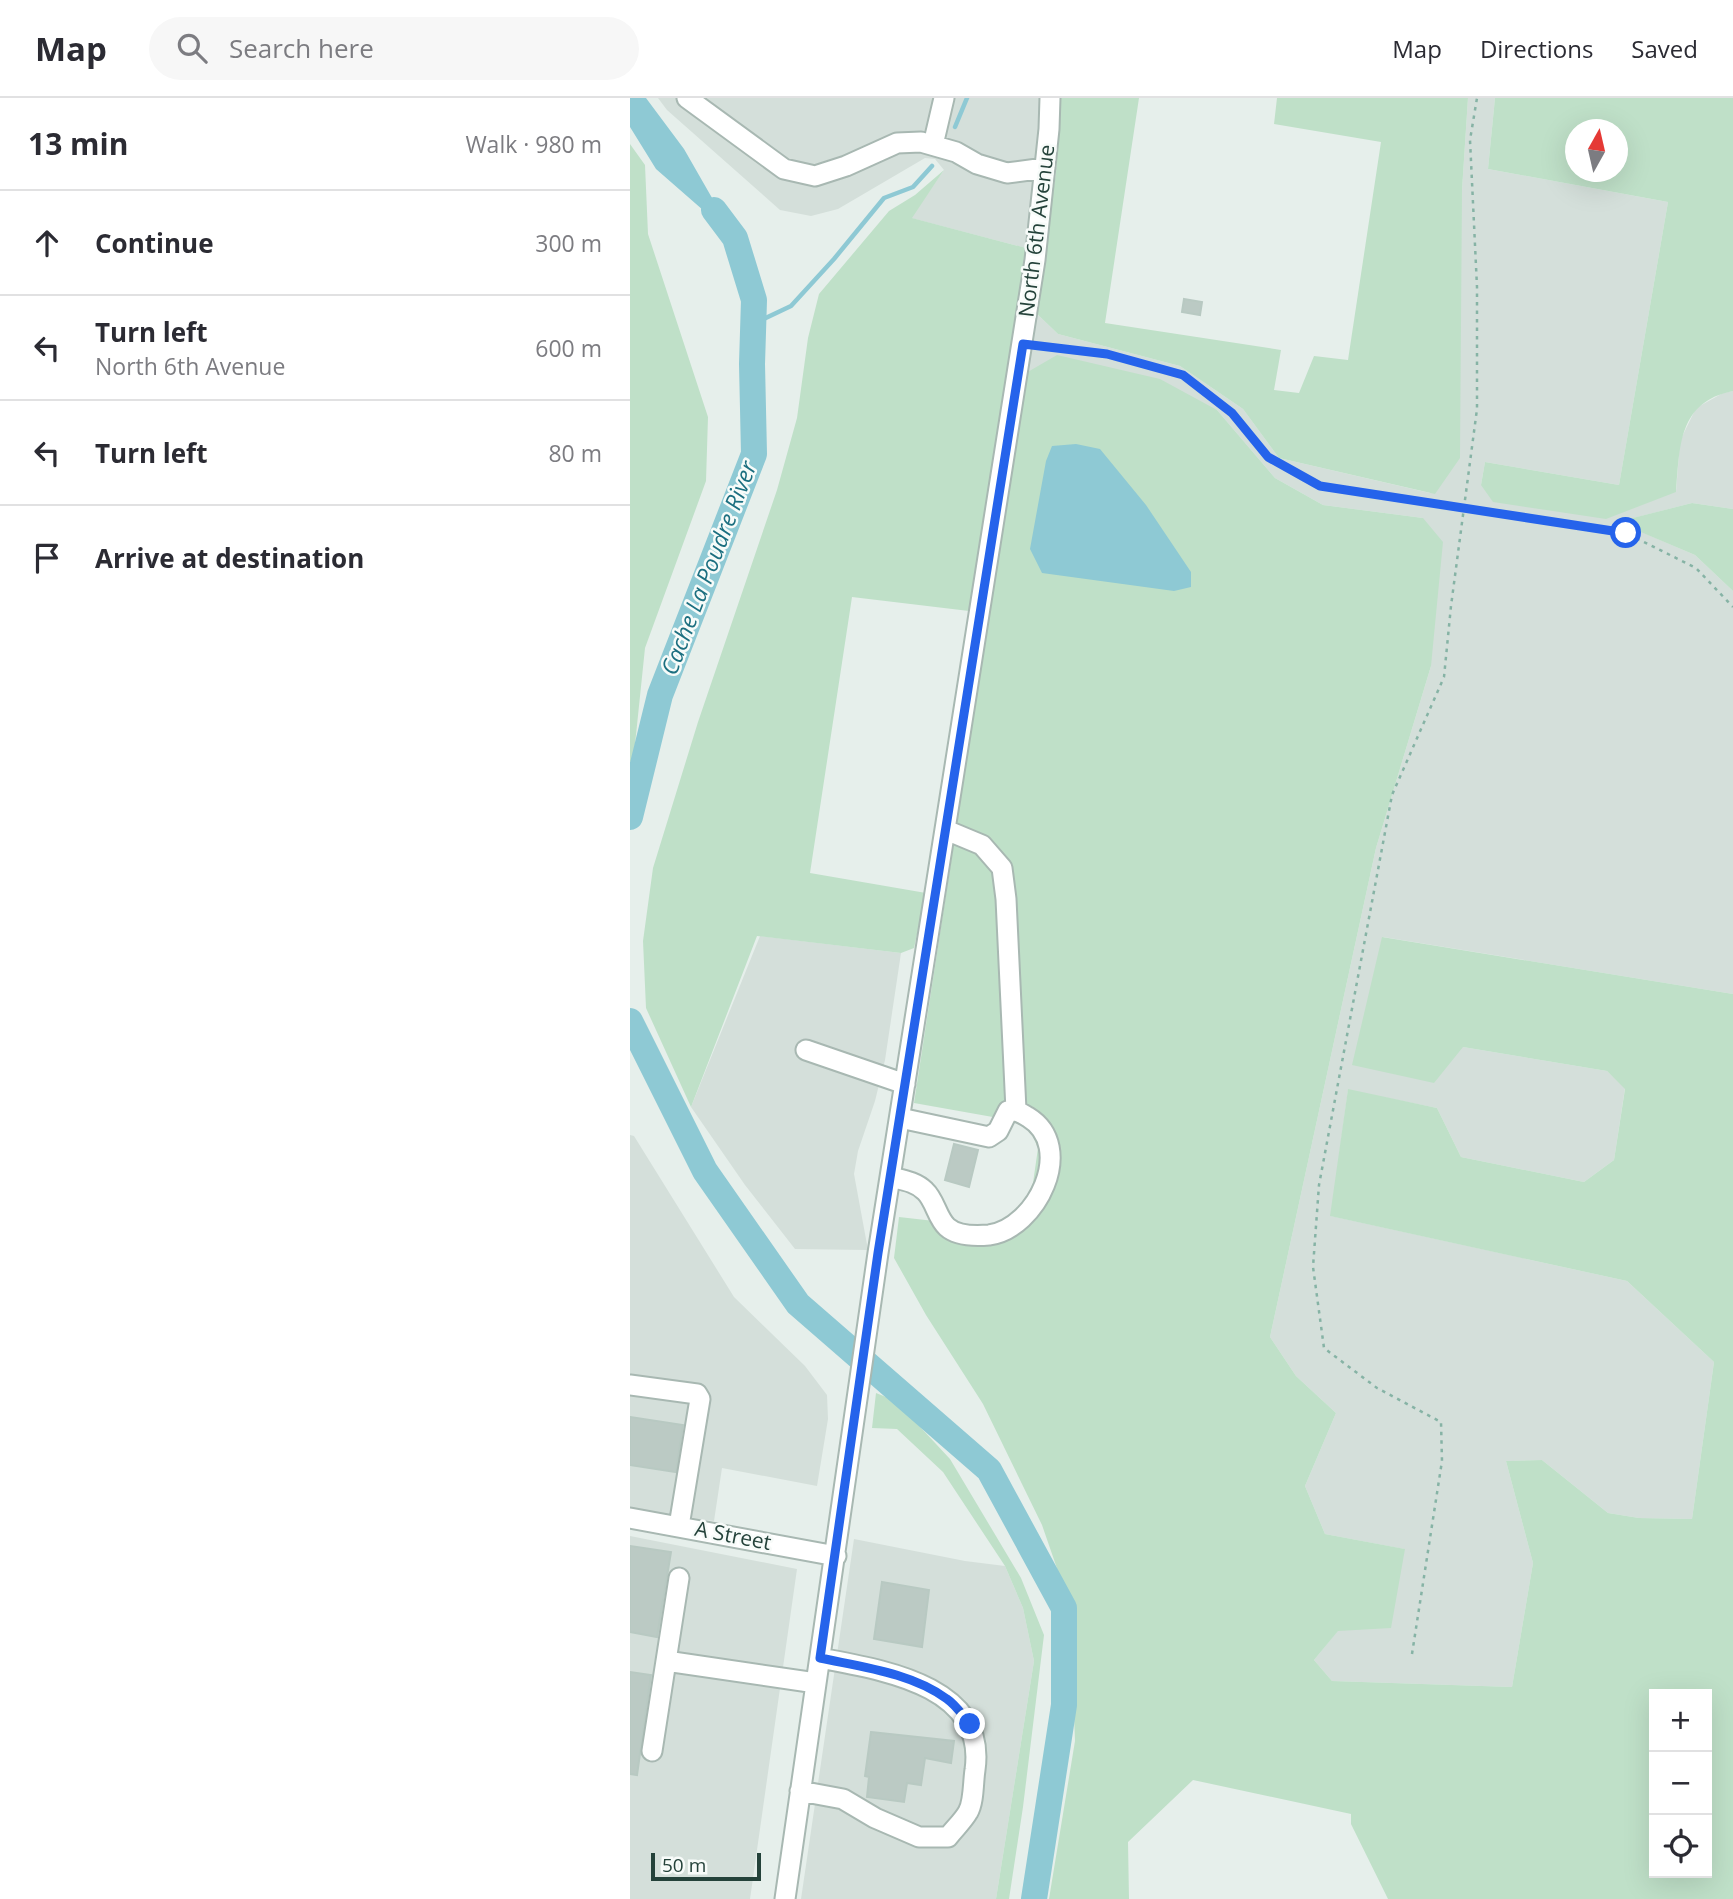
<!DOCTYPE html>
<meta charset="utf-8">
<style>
body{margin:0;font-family:"Open Sans",sans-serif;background:#f7f7f7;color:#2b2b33}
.controls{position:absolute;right:21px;bottom:21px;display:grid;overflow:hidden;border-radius:0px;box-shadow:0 7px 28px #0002}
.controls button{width:63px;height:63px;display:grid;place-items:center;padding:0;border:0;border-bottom:2px solid #e1e1e2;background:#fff;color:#2b2b33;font:35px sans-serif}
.compass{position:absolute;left:935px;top:21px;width:63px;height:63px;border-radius:50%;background:#fff;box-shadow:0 7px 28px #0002;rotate:8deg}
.scale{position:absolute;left:21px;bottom:18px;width:110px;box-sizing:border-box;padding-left:7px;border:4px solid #24423a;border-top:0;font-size:19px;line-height:24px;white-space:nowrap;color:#24423a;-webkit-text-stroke:5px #f7fbf9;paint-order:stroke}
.stop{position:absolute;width:21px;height:21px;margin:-16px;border:5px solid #2563eb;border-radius:50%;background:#fff}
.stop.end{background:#2563eb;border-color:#fff;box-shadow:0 2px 7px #0008}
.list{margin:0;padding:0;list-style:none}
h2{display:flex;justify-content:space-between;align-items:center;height:91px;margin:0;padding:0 28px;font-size:30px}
h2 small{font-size:23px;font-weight:400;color:#7c7c81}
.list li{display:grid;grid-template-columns:46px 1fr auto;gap:21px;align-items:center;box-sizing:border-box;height:105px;padding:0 28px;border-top:2px solid #e1e1e2}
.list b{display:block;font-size:26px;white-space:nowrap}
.list p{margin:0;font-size:23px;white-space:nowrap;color:#7c7c81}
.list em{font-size:23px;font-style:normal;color:#7c7c81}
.icon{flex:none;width:38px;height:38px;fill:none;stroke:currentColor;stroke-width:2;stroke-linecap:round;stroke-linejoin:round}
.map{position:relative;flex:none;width:1103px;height:1801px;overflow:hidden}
header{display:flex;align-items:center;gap:42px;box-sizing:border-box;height:98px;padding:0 35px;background:#fff;border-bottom:2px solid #e1e1e2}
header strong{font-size:33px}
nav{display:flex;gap:38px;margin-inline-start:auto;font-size:24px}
.search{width:490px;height:63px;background:#f7f7f7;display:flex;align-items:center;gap:18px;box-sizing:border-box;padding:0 24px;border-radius:38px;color:#7c7c81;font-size:26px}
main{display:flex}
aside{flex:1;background:#fff}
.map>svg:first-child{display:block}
</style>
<header>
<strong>Map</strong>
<div class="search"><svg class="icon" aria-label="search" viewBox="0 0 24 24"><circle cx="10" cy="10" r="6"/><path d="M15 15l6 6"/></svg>Search here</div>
<nav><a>Map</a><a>Directions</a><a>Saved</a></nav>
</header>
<main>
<aside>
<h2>13 min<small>Walk · 980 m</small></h2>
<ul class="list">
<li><svg class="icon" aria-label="ahead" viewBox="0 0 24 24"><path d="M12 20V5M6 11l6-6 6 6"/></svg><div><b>Continue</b></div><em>300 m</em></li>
<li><svg class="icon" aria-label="left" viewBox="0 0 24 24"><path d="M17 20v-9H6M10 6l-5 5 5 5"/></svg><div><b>Turn left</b><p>North 6th Avenue</p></div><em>600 m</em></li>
<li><svg class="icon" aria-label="left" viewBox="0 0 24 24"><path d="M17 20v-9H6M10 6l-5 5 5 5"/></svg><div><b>Turn left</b></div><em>80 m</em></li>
<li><svg class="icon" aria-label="arrive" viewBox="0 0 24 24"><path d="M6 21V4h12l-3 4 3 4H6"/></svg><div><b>Arrive at destination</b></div></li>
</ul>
</aside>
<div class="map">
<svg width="1103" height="1801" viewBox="0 0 1103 1801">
<rect width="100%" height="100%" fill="#e6efeb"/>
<path fill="#d4dfda" d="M28 0H411L412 40 396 150 281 120 314 72 305 61 295 60 208 111 181 118 150 112 37 12Z
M838 0H865L858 71 1038 104 989 387 855 364 851 387 1046 394 1050 343 1066 310 1093 295 1103 293V411L1062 405 988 424 1065 457 1103 493V896L753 839 833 949 977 973 995 990 984 1062 954 1084 831 1059 807 1010 718 992 701 1118 997 1183 1084 1264 1062 1421 1009 1420 978 1415 912 1362 876 1363 903 1465 882 1589 702 1583 684 1562 774 1451 695 1436 675 1388 706 1315 666 1278 640 1239 746 750 801 568 793 420 693 407 645 380 587 312 396 275 405 214 428 236 550 268 613 311 649 360 800 395 832 92Z
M130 838 271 855 255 962 245 1003 228 1053 224 1076 238 1152 165 1151 115 1087 61 1009Z
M0 1037 4 1038 104 1199 175 1268 197 1297 198 1321 187 1388 92 1370 84 1423 0 1413Z
M0 1438 167 1471 120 1801H0Z
M224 1441 335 1463 375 1468 393 1510 404 1563 366 1801H171Z"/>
<path fill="#bfe0c8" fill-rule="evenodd" d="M430 0H509L475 225 651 252 644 292 669 295 684 258 718 262 751 44 644 26 647 0H838L832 92 830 360 805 396 649 360 613 311 550 268 428 236 405 214 426 75Z
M865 0H1103V293C1048 304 1050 348 1046 394L976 421 863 404 851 387 855 364 989 387 1038 104 858 71ZM946 32H988V74H946Z
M0 46 15 67 18 136 78 319 76 383 15 550 4 656 0 665Z
M314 72 282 120 396 150 339 513 222 499 180 775 296 795 284 850 271 855 127 838 61 1009 16 910 13 843 23 770 68 624 147 392 167 320 178 240 189 196 259 113 285 97Z
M427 257 530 281 587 312 645 380 693 407 793 420 813 444 801 568 746 750 640 1239 666 1278 706 1315 675 1388 695 1436 775 1451 761 1530 708 1533 684 1562 702 1583 882 1589 903 1465 876 1363 912 1362 978 1415 1009 1420 1062 1421 1084 1264 997 1183 700 1118 718 991 807 1010 831 1059 954 1084 984 1062 995 991 977 973 833 949 804 985 722 967 752 839 1103 896V1801H758L721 1726V1716L563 1682 498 1744 499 1801H419L445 1643 440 1508 412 1427 353 1306 296 1217 264 1160 269 1119 357 1129 389 1114 403 1085 408 1050 397 1025 284 1005 396 275ZM1024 1596H1077V1775H1024Z
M1062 405 1103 411V493L1065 457 987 424Z
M246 1295 266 1303 320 1361 391 1480 414 1537 393 1709 379 1801H366L404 1563 393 1510 375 1468 313 1374 267 1331 242 1330Z"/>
<path fill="#8ec9d4" d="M0 0H16L54 51 105 140 26 71 0 29Z
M446 346 470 351 516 407 561 474V489L544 493 412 475 400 451 416 363 422 348Z"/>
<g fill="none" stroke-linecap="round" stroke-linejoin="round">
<path stroke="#8ec9d4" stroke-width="4.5" d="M325 29 337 0
M123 226 161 208 204 161 254 100 283 89 302 68"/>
<path stroke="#8ec9d4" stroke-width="26" d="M0 719 30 597 124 356 122 266 124 202 105 140 84 112
M0 923 75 1073 168 1206 359 1372 434 1510V1607L404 1801"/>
</g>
<path fill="#bbcac4" stroke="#b8c9c2" stroke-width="2" d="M554 201 572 204 570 217 552 214Z
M324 1046 348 1052 339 1089 315 1082Z
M0 1319 53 1327 46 1374 0 1367Z
M0 1448 41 1454 27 1539 0 1534Z
M252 1484 299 1492 292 1549 244 1541Z
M0 1574 21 1577 7 1677 0 1676Z
M241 1634 324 1643 321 1665 295 1660 291 1687 277 1685 274 1704 237 1699 239 1679 235 1678Z"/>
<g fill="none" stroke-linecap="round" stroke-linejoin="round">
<defs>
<path id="minor" d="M57 0 154 71 185 78 216 68 267 45 291 44 326 54 347 66 377 75 415 70
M303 47 314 0
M316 732 352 747 372 770 376 801 386 1012
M176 952 275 986
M261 1079C273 1082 286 1084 295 1093 305 1102 307 1120 317 1129 327 1138 347 1138 359 1137 406 1131 447 1049 398 1019 391 1015 387 1012 378 1013L368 1033 359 1039 270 1020
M0 1287 67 1296 70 1301 49 1428
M0 1420 206 1458
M36 1563 49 1480
M22 1653 36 1563 186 1585
M170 1693 213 1701 245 1720 289 1739H318C324 1731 333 1723 338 1714 344 1704 343 1684 345 1672 357 1587 252 1572 190 1560
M155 1801 248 1155 405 162 419 31 420 0"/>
</defs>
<use href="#minor" stroke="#a8b8b2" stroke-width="23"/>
<path stroke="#86b3a5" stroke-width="2.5" stroke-dasharray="3.5 5" stroke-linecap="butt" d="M410 248 477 256 553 277 602 315 638 359 690 388 996 435 1066 470 1103 509
M782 1556 812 1363 811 1324 747 1290 694 1250 683 1169 689 1087 762 697 814 579 821 508 847 311V189L840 42 847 0"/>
<use href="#minor" stroke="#fff" stroke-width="19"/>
</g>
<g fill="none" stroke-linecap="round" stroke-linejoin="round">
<path stroke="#2563eb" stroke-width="9" d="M340 1626C333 1618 326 1607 317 1601 282 1575 232 1569 190 1560L248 1155 393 246 477 256 553 277 602 315 638 359 690 388 996 435"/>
</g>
<g text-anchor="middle" stroke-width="5" stroke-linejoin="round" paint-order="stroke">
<g font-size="21" fill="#24423a" stroke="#f7fbf9">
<text transform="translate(407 133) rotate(-83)" y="7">North 6th Avenue</text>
<text transform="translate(103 1438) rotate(11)" y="7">A Street</text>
</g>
<g font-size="23" font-style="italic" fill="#1c6f80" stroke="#f7fbf9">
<text transform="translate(79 470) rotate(-69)" y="8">Cache La Poudre River</text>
</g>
</g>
</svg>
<div class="controls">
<button>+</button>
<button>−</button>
<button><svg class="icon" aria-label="locate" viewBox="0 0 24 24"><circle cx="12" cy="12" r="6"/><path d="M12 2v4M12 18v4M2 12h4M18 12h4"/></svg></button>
</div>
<svg class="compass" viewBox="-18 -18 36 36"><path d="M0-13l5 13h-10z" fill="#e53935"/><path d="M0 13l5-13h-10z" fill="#7c7c81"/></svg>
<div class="scale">50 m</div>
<div class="stop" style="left:996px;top:435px"></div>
<div class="stop end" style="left:340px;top:1626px"></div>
</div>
</main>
